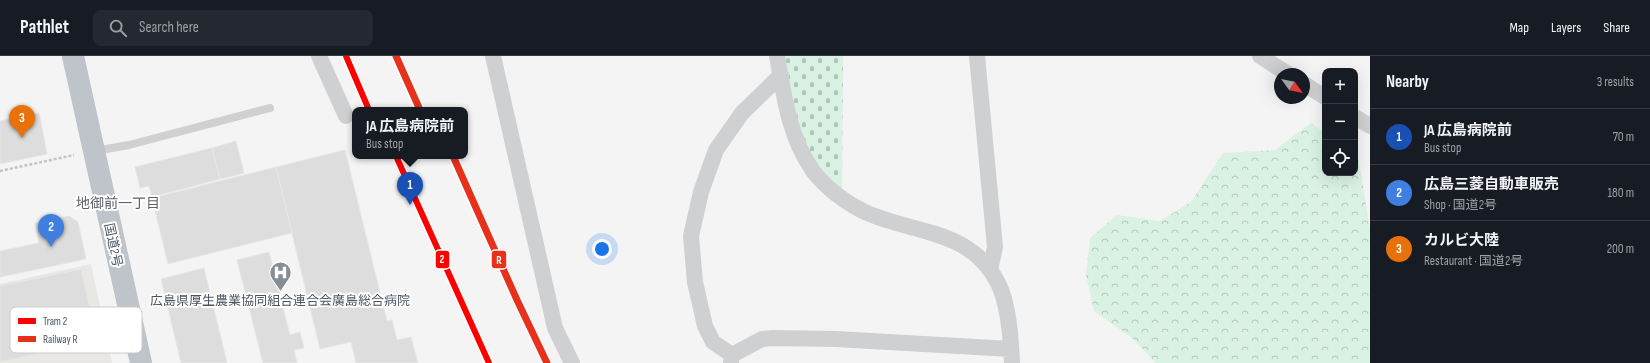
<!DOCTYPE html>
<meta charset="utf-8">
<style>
body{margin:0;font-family:"Sofia Sans Condensed","Noto Sans JP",sans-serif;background:#242831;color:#f1f3f6}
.controls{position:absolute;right:12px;top:12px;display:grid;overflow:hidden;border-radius:8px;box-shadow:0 4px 16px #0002}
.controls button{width:36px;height:36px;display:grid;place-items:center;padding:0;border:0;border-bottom:1px solid #363941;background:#171b24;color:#f1f3f6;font:20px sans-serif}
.compass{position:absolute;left:1274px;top:12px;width:36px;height:36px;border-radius:50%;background:#171b24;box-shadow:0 4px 16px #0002;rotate:123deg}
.you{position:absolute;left:602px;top:193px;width:14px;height:14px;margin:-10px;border:3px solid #fff;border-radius:50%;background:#1a73e8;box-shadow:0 0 0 6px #1a73e833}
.badge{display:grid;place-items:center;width:26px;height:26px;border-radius:50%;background:#868d94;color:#fff;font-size:13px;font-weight:700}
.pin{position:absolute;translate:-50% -33px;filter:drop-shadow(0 1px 2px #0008)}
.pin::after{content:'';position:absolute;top:21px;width:14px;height:12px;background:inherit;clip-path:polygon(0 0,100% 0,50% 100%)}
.popup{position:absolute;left:352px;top:51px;width:116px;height:52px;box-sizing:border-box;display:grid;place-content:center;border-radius:8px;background:#171b24;filter:drop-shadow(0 1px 3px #0005);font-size:13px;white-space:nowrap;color:#9ea1a6}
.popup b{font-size:15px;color:#f1f3f6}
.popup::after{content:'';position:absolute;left:50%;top:100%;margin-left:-8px;border:8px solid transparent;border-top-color:#171b24}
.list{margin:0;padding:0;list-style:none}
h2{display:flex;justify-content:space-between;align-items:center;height:52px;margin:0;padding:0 16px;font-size:17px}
h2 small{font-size:13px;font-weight:400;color:#9ea1a6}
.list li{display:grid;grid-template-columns:26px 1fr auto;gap:12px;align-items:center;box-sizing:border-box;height:56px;padding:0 16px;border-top:1px solid #363941}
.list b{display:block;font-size:15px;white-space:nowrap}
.list p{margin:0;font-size:13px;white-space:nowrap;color:#9ea1a6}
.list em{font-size:13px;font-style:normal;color:#9ea1a6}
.icon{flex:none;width:22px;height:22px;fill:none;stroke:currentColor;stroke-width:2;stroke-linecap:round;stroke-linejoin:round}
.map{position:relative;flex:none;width:1370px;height:307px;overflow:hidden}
header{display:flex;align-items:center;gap:24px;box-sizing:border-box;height:56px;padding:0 20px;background:#171b24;border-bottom:1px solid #363941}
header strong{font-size:19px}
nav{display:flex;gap:22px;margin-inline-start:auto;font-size:14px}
.search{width:280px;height:36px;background:#242831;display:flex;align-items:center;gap:10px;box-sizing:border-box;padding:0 14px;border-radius:8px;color:#9ea1a6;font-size:15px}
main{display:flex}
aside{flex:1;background:#171b24}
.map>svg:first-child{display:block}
</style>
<header>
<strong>Pathlet</strong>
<div class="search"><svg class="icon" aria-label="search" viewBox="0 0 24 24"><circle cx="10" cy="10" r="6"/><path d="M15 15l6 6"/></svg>Search here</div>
<nav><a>Map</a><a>Layers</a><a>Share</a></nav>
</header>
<main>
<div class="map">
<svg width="1370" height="307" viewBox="0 0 1370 307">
<defs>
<pattern id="forest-crowns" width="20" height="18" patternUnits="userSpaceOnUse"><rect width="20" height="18" fill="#d9f2e3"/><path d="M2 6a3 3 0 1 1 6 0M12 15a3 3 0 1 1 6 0" fill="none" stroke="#b2c7bb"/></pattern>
<pattern id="cemetery-stones" width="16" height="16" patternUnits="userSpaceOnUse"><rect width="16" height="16" fill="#d9f2e3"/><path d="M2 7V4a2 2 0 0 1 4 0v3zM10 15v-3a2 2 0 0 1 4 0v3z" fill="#b2c7bb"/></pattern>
</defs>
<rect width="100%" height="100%" fill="#f4f4f4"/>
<path fill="#e8e7e3" d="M91 208 112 307H0V228Z"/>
<path fill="url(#forest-crowns)" d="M1311 67 1325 77V117H1355V98L1358 100 1370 173V307H1156L1132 282 1094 255 1086 219 1090 182 1117 159 1160 165 1191 146 1223 97 1275 94Z"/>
<path fill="url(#cemetery-stones)" d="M785 0H843L842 133C797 97 794 53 785 0Z"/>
<path fill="#ddddde" stroke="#e5e6e7" d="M39 57 47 98 0 108V65Z
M236 85 244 117 220 123 212 92Z
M212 92 220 123 152 141 149 130 140 132 135 111Z
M345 94 387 265 392 264 397 284 411 281 418 307H356L351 286 320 293 276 111Z
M276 111 292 177 168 208 152 142Z
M69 160 78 166 86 203 0 221V195L39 187 35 167Z
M269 196 290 279 300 276 304 292 294 294 297 307H263L237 204Z
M204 212 227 307H181L161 223Z
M81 213 97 285 0 306V230Z"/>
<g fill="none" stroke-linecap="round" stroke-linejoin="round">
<path stroke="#bcc7c4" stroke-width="2.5" stroke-dasharray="3 2" stroke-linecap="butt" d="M0 115 74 99"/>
<path stroke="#ced0d2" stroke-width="8" d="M95 95 129 89 270 52"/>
<path stroke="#ced0d2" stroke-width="16" d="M319 0 346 60
M493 0 555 272 572 307
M777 0C784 40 789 81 813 115 826 132 846 147 865 156 913 178 970 172 998 227 1009 249 1011 283 1012 307
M977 0 995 191 990 214
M1260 0 1288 18
M1304 28 1325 41
M1355 61 1370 70
M732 299 713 286 705 270 695 226 691 180 701 136 716 94 742 57 781 19
M731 307 732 299 762 283 773 282 836 283 1011 293"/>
<path stroke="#bec4c9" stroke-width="22" d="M73 0 141 307"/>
<defs>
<path id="rail-1" d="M396 0 420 54
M453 100 517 244 547 307"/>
</defs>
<use href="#rail-1" stroke="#fff" stroke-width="10"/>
<use href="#rail-1" stroke="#e7311b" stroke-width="7"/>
<defs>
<path id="tram-1" d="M346 0 369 54
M396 100 489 307"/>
</defs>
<use href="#tram-1" stroke="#fff" stroke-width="9"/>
<use href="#tram-1" stroke="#f00" stroke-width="6"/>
</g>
<defs>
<symbol id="hospital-pin" viewBox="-11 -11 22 30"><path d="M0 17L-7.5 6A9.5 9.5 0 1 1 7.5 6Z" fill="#868d94" stroke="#fff"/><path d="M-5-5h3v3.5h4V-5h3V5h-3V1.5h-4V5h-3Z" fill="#fff"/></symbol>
</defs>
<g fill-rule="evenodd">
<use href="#hospital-pin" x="268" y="204" width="25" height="34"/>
</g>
<g text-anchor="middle" stroke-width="4" stroke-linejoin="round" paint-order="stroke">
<g font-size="13" fill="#4a5661" stroke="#fff">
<text transform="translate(114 189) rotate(78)" y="5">国道2号</text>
</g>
<g font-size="13" fill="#4a5661" stroke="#fff">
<text x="280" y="249">広島県厚生農業協同組合連合会廣島総合病院</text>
</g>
<g font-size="14" fill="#5f6368" stroke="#fff">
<text x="118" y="152">地御前一丁目</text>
</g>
</g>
<rect x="10" y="251" width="132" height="46" rx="6" fill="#fff" stroke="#c9ccd0" stroke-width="1"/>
<rect x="18" y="262" width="18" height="6" fill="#f00"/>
<rect x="18" y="280" width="18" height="6" fill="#e7311b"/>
<g font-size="11" fill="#4a5661">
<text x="43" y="269">Tram 2</text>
<text x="43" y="287">Railway R</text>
</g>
<g stroke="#fff" stroke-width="1.5">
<rect x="435" y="194" width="15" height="19" rx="4" fill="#f00"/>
<rect x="491" y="194" width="16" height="19" rx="4" fill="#e7311b"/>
</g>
<g font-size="11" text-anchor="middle" font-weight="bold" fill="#fff">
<text x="442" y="207">2</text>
<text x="499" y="208">R</text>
</g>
</svg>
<div class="controls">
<button>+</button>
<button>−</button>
<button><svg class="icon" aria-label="locate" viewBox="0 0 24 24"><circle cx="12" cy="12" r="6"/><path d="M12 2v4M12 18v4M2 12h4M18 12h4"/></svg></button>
</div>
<svg class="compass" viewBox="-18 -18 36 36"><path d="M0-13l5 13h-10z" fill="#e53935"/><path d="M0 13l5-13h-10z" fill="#9ea1a6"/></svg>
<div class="you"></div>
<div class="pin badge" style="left:410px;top:149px;background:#1a4fb4">1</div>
<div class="popup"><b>JA 広島病院前</b>Bus stop</div>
<div class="pin badge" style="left:51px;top:191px;background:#3f7fe0">2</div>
<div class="pin badge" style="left:22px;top:82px;background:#e8710a">3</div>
</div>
<aside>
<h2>Nearby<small>3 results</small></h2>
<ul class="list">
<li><span class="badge" style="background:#1a4fb4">1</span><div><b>JA 広島病院前</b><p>Bus stop</p></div><em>70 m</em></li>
<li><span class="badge" style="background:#3f7fe0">2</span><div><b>広島三菱自動車販売</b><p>Shop · 国道2号</p></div><em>180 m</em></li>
<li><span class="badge" style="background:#e8710a">3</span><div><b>カルビ大陸</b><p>Restaurant · 国道2号</p></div><em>200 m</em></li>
</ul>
</aside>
</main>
